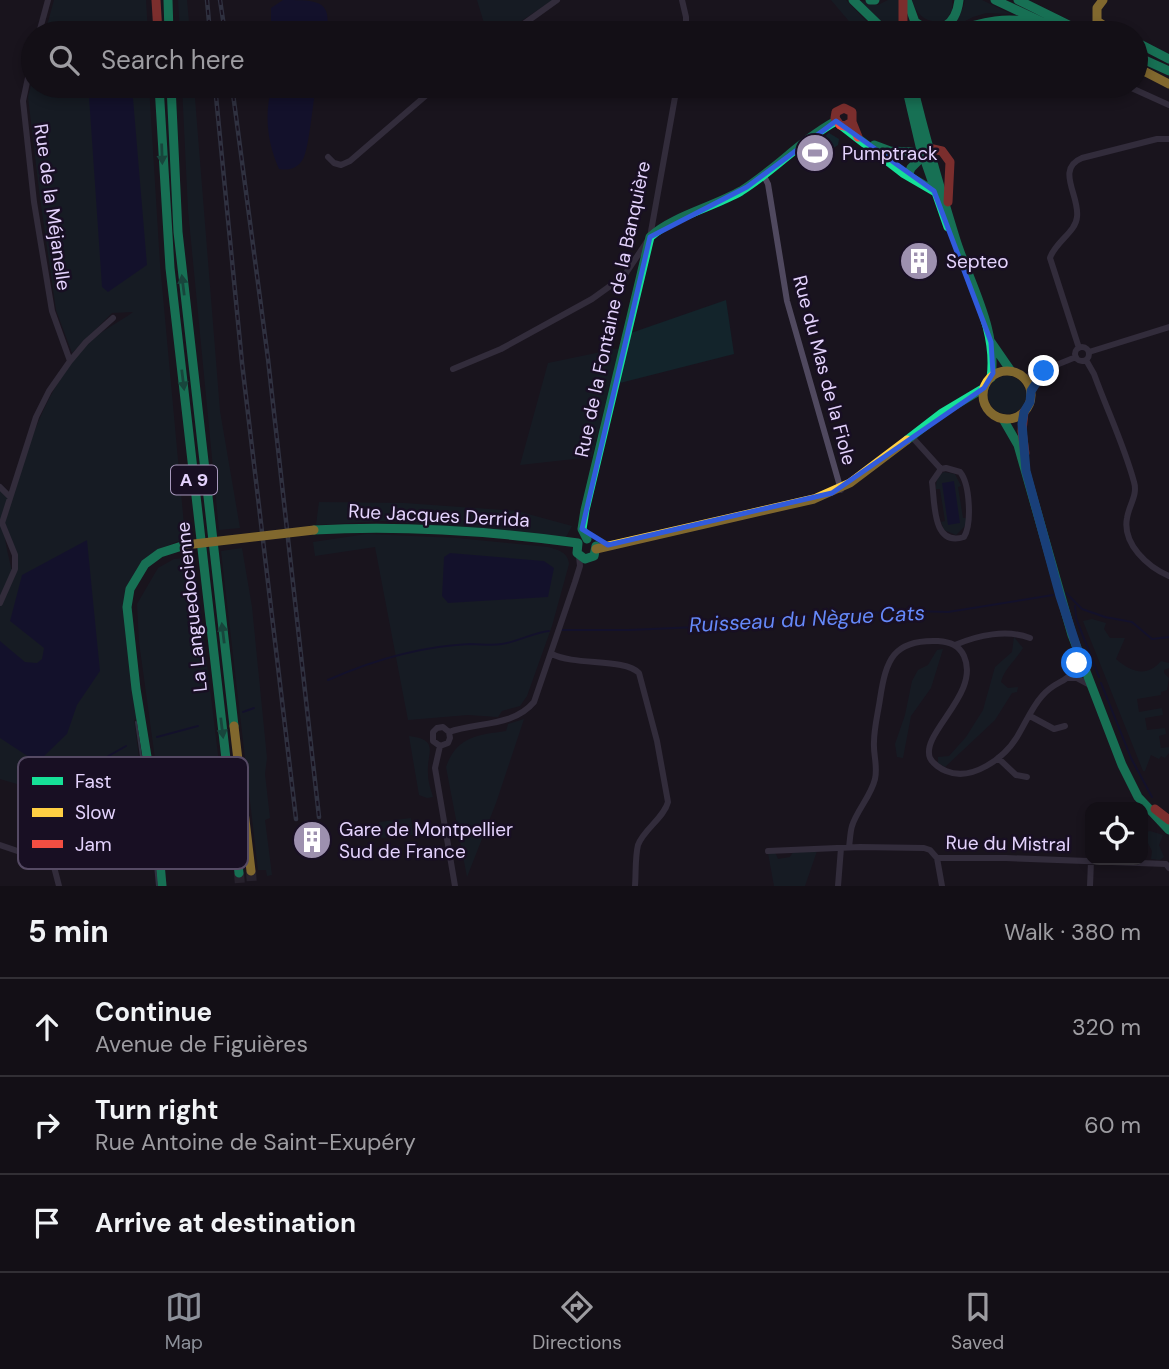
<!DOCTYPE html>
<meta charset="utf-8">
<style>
body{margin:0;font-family:"DM Sans",sans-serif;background:#201d23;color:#f1f3f6}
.controls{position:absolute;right:21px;bottom:21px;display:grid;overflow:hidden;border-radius:14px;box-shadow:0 4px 10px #0003}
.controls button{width:63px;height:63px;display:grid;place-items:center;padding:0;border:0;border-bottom:2px solid #322f35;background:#130f16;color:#f1f3f6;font:35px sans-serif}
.stop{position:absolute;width:21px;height:21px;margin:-16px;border:5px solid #1a73e8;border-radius:50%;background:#fff}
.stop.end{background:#1a73e8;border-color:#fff;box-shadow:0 2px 7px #0008}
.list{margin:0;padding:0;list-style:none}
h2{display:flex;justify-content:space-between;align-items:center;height:91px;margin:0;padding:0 28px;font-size:30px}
h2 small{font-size:23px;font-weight:400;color:#9d9ca1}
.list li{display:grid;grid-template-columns:46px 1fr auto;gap:21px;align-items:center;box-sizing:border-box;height:98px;padding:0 28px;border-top:2px solid #322f35}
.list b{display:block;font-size:26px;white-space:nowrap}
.list p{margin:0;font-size:23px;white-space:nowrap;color:#9d9ca1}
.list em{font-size:23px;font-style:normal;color:#9d9ca1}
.icon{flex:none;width:38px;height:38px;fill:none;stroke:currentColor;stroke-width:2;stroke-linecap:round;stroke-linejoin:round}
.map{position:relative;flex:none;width:1169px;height:886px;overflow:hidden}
.search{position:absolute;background:#130f16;box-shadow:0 4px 10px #0003;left:21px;right:21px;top:21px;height:77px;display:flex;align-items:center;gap:18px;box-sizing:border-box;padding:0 24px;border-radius:38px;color:#9d9ca1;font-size:26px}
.sheet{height:385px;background:#130f16}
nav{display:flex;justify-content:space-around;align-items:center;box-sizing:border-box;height:98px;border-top:2px solid #322f35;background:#130f16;font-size:19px;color:#9d9ca1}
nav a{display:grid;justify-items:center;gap:4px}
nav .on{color:#8c9099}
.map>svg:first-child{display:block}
</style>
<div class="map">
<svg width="1169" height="886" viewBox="0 0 1169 886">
<rect width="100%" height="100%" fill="#19141e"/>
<path fill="#13242b" d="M54 0H146L148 33H45Z
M178 0H187L190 33H180Z
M477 0H553L503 33H487Z
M831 0H846L878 33H859Z
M858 0 878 5 888 0H899L898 33H894Z
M912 0H952V10L946 20C929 25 917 17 912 0Z
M965 0H982L1011 14 986 13 973 17 941 33H909L908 17 941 31C957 24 961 17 965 0Z
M33 77V86H149L160 264 184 525 180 527 181 540C149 552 135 562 125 595L138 719 134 720 143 788 139 799V813L101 809 0 779V487L9 496C0 525 5 542 12 571L16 554 4 524C25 459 40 391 90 342 103 329 120 322 133 312L112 313 72 353 56 310 40 198 28 97Z
M182 86H194L220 411 240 528 219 530 188 210Z
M829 133 839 139 838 145 823 155 819 168 814 172 809 171 801 156Z
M726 300 734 354 616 384 628 334Z
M620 348 592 457 520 465 548 363Z
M988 395a19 19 0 1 1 38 0a19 19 0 1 1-38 0Z
M944 472 955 474 961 486 958 487 963 518H967L966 525 956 535 944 530 941 522 945 521 940 489H936C936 481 937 476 944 472Z
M319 502 404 503 517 511 572 526 566 537 383 521 316 525Z
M367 534 457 538 548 547C558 550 568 552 569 564L552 626 527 696 520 706 502 711 498 717 468 715 408 720 375 547 315 556 313 542Z
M242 548 252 607 267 758 265 774 270 818 265 820 272 875 267 876 266 870H258L221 551Z
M194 557 223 796 161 802 139 642 137 604 158 568 174 559Z
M1092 619 1106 623 1104 629 1110 638H1125L1116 659C1131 672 1147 678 1161 661L1169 663V668L1164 670V673L1169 678 1167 690 1161 692V695L1137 699 1139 712 1162 708 1163 715 1145 718 1147 730 1165 728 1166 734 1159 736 1161 748 1169 747V753L1165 758 1161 756 1159 759 1151 755 1145 771H1143L1083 621Z
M1014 637 1023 648C1016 660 1004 669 1001 682L1008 688 1018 687 1017 692 1012 693 995 720 945 767 938 763V757L949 756 966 737 983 710 995 667 1012 652Z
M943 649 931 688 911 716 903 758 897 757 895 744 905 715 912 681 918 670 928 665 937 650Z
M524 719 496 803 467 877 446 767C457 736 478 735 506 731L508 724Z
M409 736C441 740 426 753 428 774 428 782 431 790 433 797L427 798 419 795Z
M411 818 413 835 381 838 379 822Z
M1150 831 1163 835 1159 845 1164 857 1160 860 1151 859 1152 851 1143 833Z
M817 851 805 886H774L768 853 775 852 778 859 790 857 793 852Z"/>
<path fill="#0d0f3c" d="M283 0C317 0 333 0 326 33H271V8Z
M107 86H132L147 265 108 292 102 287 89 97Z
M272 86H316C313 101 309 149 303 159 298 168 289 171 279 169 267 142 264 114 272 86Z
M954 481 960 523 948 525 942 483Z
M87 540 100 671 77 705 67 734 40 760 32 759 0 738V641L25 662 37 663 42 659 44 648 10 621 22 575Z
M450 553 544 561 554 568 548 597 448 603 442 596 444 557Z"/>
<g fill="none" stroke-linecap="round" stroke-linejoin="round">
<path stroke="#0d0f3c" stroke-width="2" d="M1066 593 1082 609 1105 617 1132 622 1152 639 1169 637
M1075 606 1076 618 1099 677
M561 630H629L697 627 720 622 840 614 913 611 948 612 1053 595
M328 680C371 661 422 646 470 644 481 644 491 646 502 644 517 642 532 633 549 631
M1101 683 1131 758 1152 797
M243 712 254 708
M157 737 198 726
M61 766H91L126 746"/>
<path stroke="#37313f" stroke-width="10" stroke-dasharray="10 5" stroke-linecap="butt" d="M251 871 252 886
M239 873 240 886"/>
<path stroke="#50495f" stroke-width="6" d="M682 0 686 17V33
M39 33 48 0
M511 33 557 0
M33 54 23 101 34 202 52 311 70 361
M1127 86 1169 105
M328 157 334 163 341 165 350 161 437 86
M764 176 768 184 787 301 841 490
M1075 354a7 7 0 1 1 14 0a7 7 0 1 1-14 0Z
M1079 348 1050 258C1055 242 1076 232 1077 217 1080 196 1055 169 1082 158L1157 139H1169
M1089 352 1169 327
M1086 360 1094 374C1107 410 1124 445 1134 482 1138 495 1129 505 1127 518 1122 544 1148 567 1169 576
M453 369 501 349 592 299 624 276 650 237 677 86
M1024 378 1076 357
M1031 391 1044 371
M912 437 941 469
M946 468 960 472C970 484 972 524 964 537 932 547 935 503 932 482L941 469Z
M0 487 10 497
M0 603 15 569V555L2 523 36 417 49 391 70 361 86 342 113 318
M955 645C978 635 1007 629 1030 638
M552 654C575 666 624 658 639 673L657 741 668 802C664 818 644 829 638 845 635 857 636 873 635 886
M1069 678H1077L1090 685
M1030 716 1054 729 1065 726
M449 732C477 722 513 727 534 702L575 582 580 566 579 556
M440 746 435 768 455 886
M440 746 433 741V732L437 728 443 727 449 732
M440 746 448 743 450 738 449 732
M998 758 1016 775 1027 777
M0 845 53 863 59 886
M849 847C850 841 850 833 852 826 857 810 871 796 875 779 878 766 873 754 874 742 874 728 878 713 880 699 886 660 893 639 938 641 950 642 959 645 964 656 981 694 920 733 930 758 933 764 941 769 946 771 972 782 1004 758 1017 737 1025 724 1032 707 1042 696 1059 676 1073 686 1079 655
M768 851 860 847 924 848 930 850 937 858H1006L1166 864 1169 868
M937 858 942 886
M838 886 841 848
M1090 886 1091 861"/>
<path stroke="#16e098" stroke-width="9" d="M168 0 169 33
M853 0 887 33
M870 0H875
M907 0 915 22C937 38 956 26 959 0
M995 0 1066 33
M1018 0 1085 33
M953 33C983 20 1007 17 1039 23
M1136 42 1169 59
M1136 56 1169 71
M159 86 170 268 239 873
M171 86 178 232 234 726
M906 86 920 146 948 227
M913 86C925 137 940 188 955 237 969 283 998 329 991 378
M842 126 903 173 934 191
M874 145 890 151 912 152
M908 176 911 168 919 160V152
M991 342 1011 371
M1003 419 1018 445 1072 635 1122 765 1138 797 1169 830
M907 440 942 413 984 388
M314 530C403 525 490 531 578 543
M587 539 582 529 585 510 650 237C673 216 713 207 741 191 775 170 801 140 836 121
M578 543 577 553 585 559 594 556 596 546
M162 886 155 806 136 689 127 607 130 589 145 564 160 553 185 545"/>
<path stroke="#ffcf43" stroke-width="9" d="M1103 0 1097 8V21L1115 33
M1136 67 1169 84
M983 395a24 24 0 1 1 48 0a24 24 0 1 1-48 0Z
M596 549 814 499 850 483 907 440
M234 726 251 871"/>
<path stroke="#f24e42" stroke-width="9" d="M156 0 158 33
M903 0V33
M852 122 845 126 840 125 835 118 836 112 844 108 852 112V122L858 137
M933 149 942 151 950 162 948 202
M1024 412 1022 431 1025 453
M1155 809 1169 820"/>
<path stroke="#4a546a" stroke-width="2" d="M136 722 152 832 157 886"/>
<defs>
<path id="rail" d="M207 0 210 33
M220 0 225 33
M215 86 242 363 296 819
M232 86 268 359 319 817"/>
</defs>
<use href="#rail" stroke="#4a546a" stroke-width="4.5"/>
<use href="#rail" stroke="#180f23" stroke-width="2" stroke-dasharray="5" stroke-linecap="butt"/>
<path stroke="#ffcf43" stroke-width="9" d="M185 545 314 530"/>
</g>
<defs><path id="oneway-solid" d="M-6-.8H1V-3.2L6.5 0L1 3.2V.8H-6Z" transform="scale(1.75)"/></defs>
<g fill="#178263">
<use href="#oneway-solid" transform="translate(162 154) rotate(88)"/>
<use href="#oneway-solid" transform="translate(183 285) rotate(-97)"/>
<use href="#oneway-solid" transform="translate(183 380) rotate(83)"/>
<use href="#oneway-solid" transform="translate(223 633) rotate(-97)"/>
<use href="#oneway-solid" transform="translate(222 728) rotate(83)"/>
</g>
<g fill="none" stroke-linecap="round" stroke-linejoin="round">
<path stroke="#1a73e8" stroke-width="9" d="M1044 371 1031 391 1030 402 1024 412 1022 424 1026 471 1060 596 1079 654 1077 663"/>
</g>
<path d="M0 0H1169V886H0ZM836 121 934 191 991 342 993 373 984 388 832 493 608 545 582 529 650 237 747 187Z" fill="#19141e" fill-opacity=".55" fill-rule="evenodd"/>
<path fill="none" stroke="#315bdc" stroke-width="5" stroke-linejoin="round" d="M836 121 934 191 991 342 993 373 984 388 832 493 608 545 582 529 650 237 747 187Z"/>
<defs>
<symbol id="stadium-disc" viewBox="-11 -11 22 22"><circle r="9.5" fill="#9d90af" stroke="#180f23"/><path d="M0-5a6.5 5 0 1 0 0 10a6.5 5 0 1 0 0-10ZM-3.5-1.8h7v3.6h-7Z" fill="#fff"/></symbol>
<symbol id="building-disc" viewBox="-11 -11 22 22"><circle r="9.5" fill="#9d90af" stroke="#180f23"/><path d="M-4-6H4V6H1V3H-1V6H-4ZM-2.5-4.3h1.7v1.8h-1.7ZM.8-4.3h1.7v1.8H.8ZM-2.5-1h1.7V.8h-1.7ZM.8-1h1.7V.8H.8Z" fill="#fff"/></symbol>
</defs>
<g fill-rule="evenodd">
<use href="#stadium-disc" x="793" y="131" width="44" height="44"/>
<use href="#building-disc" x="897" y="239" width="44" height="44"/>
<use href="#building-disc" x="290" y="818" width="44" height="44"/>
</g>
<g text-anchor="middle" stroke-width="5" stroke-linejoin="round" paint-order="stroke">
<rect fill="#180f23" stroke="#a798bc" stroke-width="2" x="171" y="465.5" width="46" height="29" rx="5"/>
<g font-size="18" font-weight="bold" fill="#e4d3fd">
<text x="194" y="486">A 9</text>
</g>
<g font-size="19" fill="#e4d3fd" stroke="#180f23" text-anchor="start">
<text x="842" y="160">Pumptrack</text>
<text x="946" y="268">Septeo</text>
<text x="339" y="836">Gare de Montpellier<tspan x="339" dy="22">Sud de France</tspan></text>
</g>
<g font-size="19" fill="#e4d3fd" stroke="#180f23">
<text transform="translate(53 207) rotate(82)" y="7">Rue de la Méjanelle</text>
<text transform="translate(612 309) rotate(-78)" y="7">Rue de la Fontaine de la Banquière</text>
<text transform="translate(825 370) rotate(75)" y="7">Rue du Mas de la Fiole</text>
<text transform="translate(439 515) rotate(3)" y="7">Rue Jacques Derrida</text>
<text transform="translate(191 607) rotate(-96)" y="7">La Languedocienne</text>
<text transform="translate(1008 843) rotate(1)" y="7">Rue du Mistral</text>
</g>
<g font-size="21" font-style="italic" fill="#6589f9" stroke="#180f23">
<text transform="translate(807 619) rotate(-3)" y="7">Ruisseau du Nègue Cats</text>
</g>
</g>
<rect x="18" y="757" width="230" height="112" rx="10" fill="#180f23" stroke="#554a64" stroke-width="2"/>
<rect x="32" y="777" width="31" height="8" fill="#16e098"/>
<rect x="32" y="808" width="31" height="9" fill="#ffcf43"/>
<rect x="32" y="840" width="31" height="8" fill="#f24e42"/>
<g font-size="19" fill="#e4d3fd">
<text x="75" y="788">Fast</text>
<text x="75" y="819">Slow</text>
<text x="75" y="851">Jam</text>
</g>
</svg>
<div class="controls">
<button><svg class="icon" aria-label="locate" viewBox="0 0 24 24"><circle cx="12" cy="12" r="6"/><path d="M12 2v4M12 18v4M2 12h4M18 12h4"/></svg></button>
</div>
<div class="stop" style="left:1077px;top:663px"></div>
<div class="stop end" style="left:1044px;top:371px"></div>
<div class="search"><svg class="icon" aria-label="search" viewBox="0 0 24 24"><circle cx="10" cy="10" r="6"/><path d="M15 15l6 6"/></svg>Search here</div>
</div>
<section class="sheet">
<h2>5 min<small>Walk · 380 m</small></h2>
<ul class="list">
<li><svg class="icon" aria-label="ahead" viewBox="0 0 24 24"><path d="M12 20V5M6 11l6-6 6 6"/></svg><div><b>Continue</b><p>Avenue de Figuières</p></div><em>320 m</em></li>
<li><svg class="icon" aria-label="right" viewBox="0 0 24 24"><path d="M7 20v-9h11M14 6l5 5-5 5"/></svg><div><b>Turn right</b><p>Rue Antoine de Saint-Exupéry</p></div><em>60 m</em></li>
<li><svg class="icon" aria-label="arrive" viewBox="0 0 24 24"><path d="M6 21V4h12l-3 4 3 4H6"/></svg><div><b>Arrive at destination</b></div></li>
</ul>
</section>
<nav>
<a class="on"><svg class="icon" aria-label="map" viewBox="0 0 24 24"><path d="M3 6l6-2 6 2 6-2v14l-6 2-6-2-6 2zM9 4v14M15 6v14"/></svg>Map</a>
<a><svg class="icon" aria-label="directions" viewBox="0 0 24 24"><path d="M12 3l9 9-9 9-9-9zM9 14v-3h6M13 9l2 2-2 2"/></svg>Directions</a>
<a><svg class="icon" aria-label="saved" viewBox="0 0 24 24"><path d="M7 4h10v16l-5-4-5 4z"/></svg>Saved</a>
</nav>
